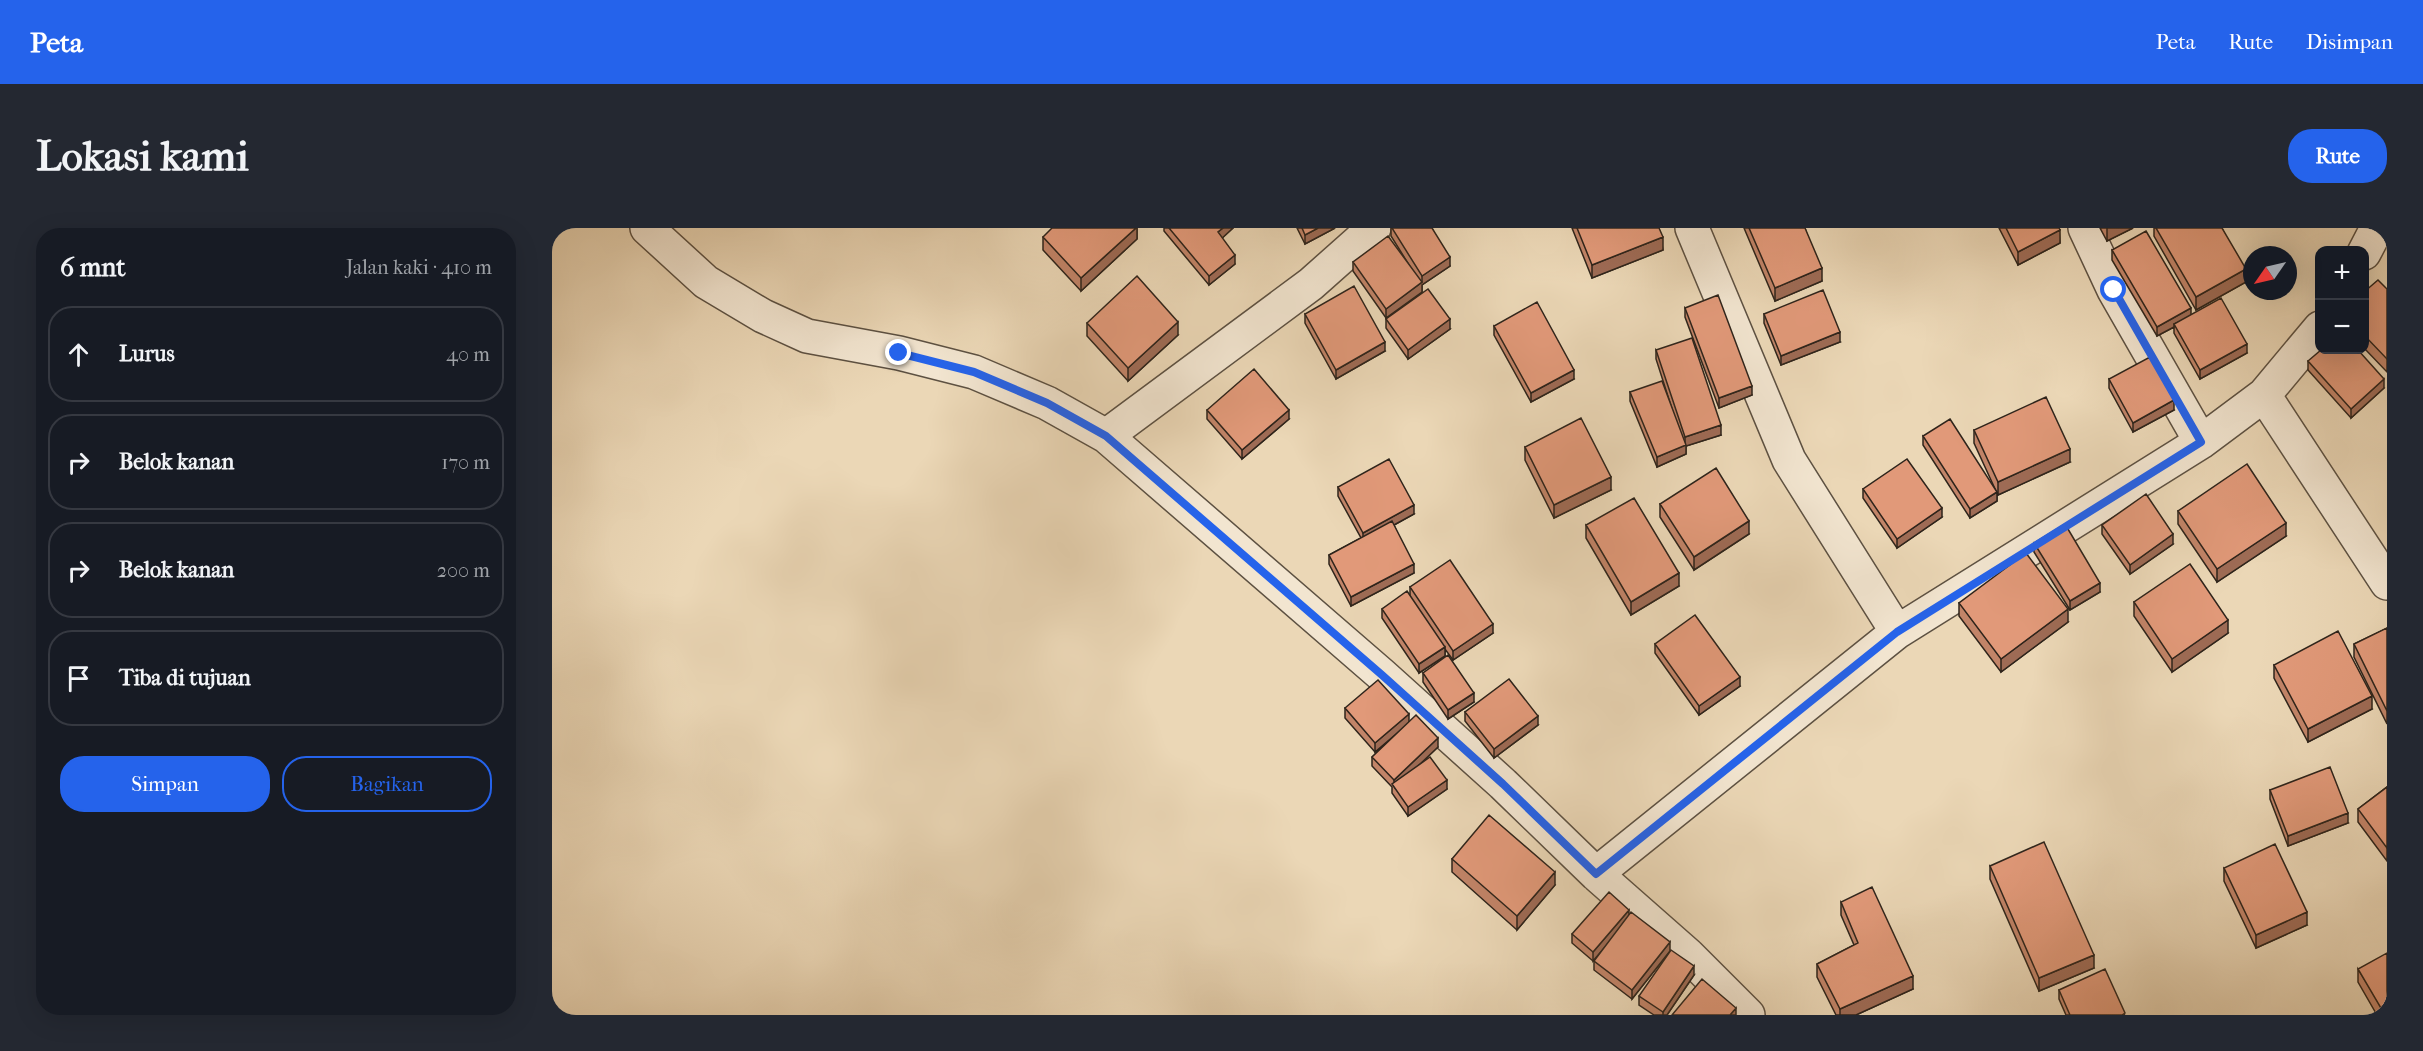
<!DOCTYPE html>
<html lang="id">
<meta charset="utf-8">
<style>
body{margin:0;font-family:"IM FELL French Canon",serif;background:#242831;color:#f1f3f6}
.controls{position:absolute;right:18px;top:18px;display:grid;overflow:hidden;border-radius:12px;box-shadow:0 6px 24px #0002}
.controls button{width:54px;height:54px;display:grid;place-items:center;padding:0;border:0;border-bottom:2px solid #363941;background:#171b24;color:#f1f3f6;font:30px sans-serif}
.compass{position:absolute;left:1691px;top:18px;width:54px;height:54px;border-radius:50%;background:#171b24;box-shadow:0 6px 24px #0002;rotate:236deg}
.stop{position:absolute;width:18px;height:18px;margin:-14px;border:4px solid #2563eb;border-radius:50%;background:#fff}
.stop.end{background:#2563eb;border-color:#fff;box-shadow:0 2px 6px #0008}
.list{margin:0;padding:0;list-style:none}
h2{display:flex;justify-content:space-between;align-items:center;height:78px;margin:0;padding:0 24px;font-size:26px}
h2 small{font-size:20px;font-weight:400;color:#9ea1a6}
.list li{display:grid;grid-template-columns:39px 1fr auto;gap:18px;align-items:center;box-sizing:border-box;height:96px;margin:0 12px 12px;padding:0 12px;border:2px solid #363941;border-radius:24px}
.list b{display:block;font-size:22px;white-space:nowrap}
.list em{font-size:20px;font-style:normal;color:#9ea1a6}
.actions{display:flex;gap:12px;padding:18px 24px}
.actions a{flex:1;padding:14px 0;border:2px solid #2563eb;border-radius:24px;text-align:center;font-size:21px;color:#2563eb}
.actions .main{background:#2563eb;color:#fff}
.icon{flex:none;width:33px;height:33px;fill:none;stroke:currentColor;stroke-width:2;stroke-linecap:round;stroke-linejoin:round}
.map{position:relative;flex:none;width:1835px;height:787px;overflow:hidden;border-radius:24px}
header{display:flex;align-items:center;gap:36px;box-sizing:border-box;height:84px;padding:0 30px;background:#2563eb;color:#fff}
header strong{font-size:28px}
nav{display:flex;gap:33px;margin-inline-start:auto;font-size:21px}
.intro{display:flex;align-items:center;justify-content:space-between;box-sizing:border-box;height:144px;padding:0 36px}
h1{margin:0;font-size:42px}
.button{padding:15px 27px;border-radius:24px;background:#2563eb;color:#fff;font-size:21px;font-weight:700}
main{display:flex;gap:36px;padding:0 36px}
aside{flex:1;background:#171b24;border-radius:24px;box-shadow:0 6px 24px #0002}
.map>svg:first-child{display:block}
</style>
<header>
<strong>Peta</strong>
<nav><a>Peta</a><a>Rute</a><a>Disimpan</a></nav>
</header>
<div class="intro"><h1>Lokasi kami</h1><a class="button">Rute</a></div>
<main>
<aside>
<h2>6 mnt<small>Jalan kaki · 410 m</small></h2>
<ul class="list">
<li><svg class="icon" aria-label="ahead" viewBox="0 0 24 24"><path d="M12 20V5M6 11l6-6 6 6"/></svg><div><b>Lurus</b></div><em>40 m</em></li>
<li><svg class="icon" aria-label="right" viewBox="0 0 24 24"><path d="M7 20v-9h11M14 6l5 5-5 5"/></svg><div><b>Belok kanan</b></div><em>170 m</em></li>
<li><svg class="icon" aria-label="right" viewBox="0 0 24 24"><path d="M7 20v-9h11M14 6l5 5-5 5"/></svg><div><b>Belok kanan</b></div><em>200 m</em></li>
<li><svg class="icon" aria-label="arrive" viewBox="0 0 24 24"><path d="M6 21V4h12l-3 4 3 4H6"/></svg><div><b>Tiba di tujuan</b></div></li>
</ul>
<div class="actions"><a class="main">Simpan</a><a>Bagikan</a></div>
</aside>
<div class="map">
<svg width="1835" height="787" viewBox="0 0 1835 787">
<rect width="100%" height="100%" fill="#ebd7b6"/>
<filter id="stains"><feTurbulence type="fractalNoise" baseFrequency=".00333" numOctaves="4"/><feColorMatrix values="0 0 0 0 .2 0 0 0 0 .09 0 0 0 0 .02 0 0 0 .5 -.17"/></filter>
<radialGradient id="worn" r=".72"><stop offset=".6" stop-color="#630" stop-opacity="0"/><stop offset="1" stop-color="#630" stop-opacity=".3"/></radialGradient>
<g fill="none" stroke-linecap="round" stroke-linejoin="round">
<defs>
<path id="minor" d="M95 0 154 54 211 88 255 108 347 125 422 144 495 175 554 208 830 447 951 556 1044 646 1136 727 1196 787
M1140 0 1237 232 1345 404
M1533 0 1562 62 1649 214
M1812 25 1825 0
M1712 167 1835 355
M554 208 759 56 822 0
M1044 646 1345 404 1649 214 1712 167 1768 100"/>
</defs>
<use href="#minor" stroke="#5d5142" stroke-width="36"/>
<use href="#minor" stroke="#f2e5d0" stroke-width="33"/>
</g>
<path fill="#c28468" stroke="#2e241b" stroke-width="1.5" d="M585 0V11L529 63 491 22V9Z
M612 0H681L670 10 683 36 657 57 612 3Z
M745 0H783L753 16Z
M839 0H880L898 38 870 57V64L834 90 801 43V34L859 40 839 8Z
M1020 0H1107L1111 22 1040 50Z
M1192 0H1253L1270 53 1223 73Z
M1447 0H1507L1508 15 1466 37Z
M1548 0H1581L1555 13Z
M1602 0H1670L1694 54 1644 82 1602 8Z
M1560 22 1639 87 1695 125 1648 151 1622 105V99L1605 108 1560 32Z
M1835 61V144L1812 120V64Z
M1133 80 1200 167 1167 180 1133 89Z
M753 86 833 123 784 151 753 95Z
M1212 86 1288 114 1229 137 1212 95Z
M834 91 898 101 856 131 834 100Z
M535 95 626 107 576 153 535 108Z
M942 98 1022 151 979 174 942 107Z
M1104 122 1169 207 1134 218V226L1105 239 1078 173V164L1122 187 1104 131Z
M1756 133 1832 160 1799 190 1756 142Z
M1557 151 1622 182 1581 204 1557 160Z
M655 182 737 191 690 231 655 191Z
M1422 202 1518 234 1446 267 1445 264V273L1418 290 1371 217V208L1444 263 1422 215Z
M973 219 1059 262 1002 290 973 232Z
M786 259 862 286 842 297 862 345 799 378 777 336V327L809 310 786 268Z
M1311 261 1390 289 1345 320 1311 270Z
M1108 276 1197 306 1142 342 1108 289Z
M1626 283 1734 308 1665 354 1626 296Z
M1034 297 1127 358 1079 387 1034 310Z
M1550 297 1621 316 1578 346 1550 306Z
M1482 315 1548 364 1518 382 1482 324Z
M858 359 941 405 901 432 893 421V428L867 445 830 390V381L858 367Z
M1582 374 1676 405 1620 444 1582 388Z
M1407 375 1516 394 1449 444 1407 388Z
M1835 400V496L1802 429V416Z
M1103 416 1188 458 1147 487 1103 425Z
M1722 437 1820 481 1756 514 1722 450Z
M871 445 922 474 896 491 871 454Z
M793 480 857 495 886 519 869 535 895 561 856 588 840 565V559L820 538V529L847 504 823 524 793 490Z
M913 484 986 497 942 530 913 493Z
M1835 559V633L1806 594V581Z
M1718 562 1796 595 1736 618 1718 571Z
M900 631 1003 657 965 702 900 644Z
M1438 638 1542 740 1487 763 1438 651Z
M1672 640 1755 697 1704 720 1672 653Z
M1289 674 1361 761 1304 787H1284L1265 749V736L1302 717 1289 687Z
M1077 686 1118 723 1080 771 1042 742V733L1050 722 1041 733 1020 715V706Z
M1806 741 1835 787H1825L1806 754Z
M1142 747 1115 787H1102L1087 777V768Z
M1507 762 1573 787H1514L1507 771Z"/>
<path fill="#9e6b55" stroke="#2e241b" stroke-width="1.5" d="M584 0H585V11L529 63V50Z
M671 0H681L666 14V4Z
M766 0H783L753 16V7Z
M1555 0H1581L1555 13Z
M1508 2V15L1466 37V24Z
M1111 9V22L1040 50V37Z
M683 27V36L657 57V48Z
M898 29V38L870 57V64L834 90V81L870 54V48Z
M1270 40V53L1223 73V60Z
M1694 41V54L1644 82V69Z
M1639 80V89L1622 96V99L1605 108V99Z
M898 91V101L856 131V122Z
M626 94V107L576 153V140Z
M1288 104V114L1229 137V128Z
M833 114V123L784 151V142Z
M1695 116V125L1648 151V142Z
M1022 142V151L979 174V165Z
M1832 151V160L1799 190V181Z
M1200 158V167L1167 180V170Z
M1622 172V182L1581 204V195Z
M737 182V191L690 231V222Z
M1169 197V207L1134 218V226L1105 239V229L1133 217V209Z
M1518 221V234L1446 267V254Z
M1059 249V262L1002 290V277Z
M1445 264V273L1418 290V281Z
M862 277V286L811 314V305Z
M1390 280V289L1345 320V311Z
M1197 293V306L1142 342V329Z
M1734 295V308L1665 354V341Z
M1621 306V316L1578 346V337Z
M862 336V345L799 378V369Z
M1127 345V358L1079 387V374Z
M1548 355V364L1518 382V373Z
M1516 381V394L1449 444V431Z
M1676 392V405L1620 444V431Z
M941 396V405L901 432V423Z
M893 419V428L867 445V436Z
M1188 449V458L1147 487V478Z
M922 465V474L896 491V482Z
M1820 468V481L1756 514V501Z
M857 486V495L823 524V515Z
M986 488V497L942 530V521Z
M886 510V519L843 560 842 558V552Z
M895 552V561L856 588V579Z
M1796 585V595L1736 618V608Z
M1003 644V657L965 702V688Z
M1077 682V691L1041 733V724Z
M1755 684V697L1704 720V707Z
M1118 714V723L1080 771V762Z
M1542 727V740L1487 763V750Z
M1142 738V747L1115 787H1111V784Z
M1361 748V761L1304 787H1288V781Z
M1184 780V787H1178Z"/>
<path fill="#e19979" stroke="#2e241b" stroke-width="1.5" d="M500 0H584L529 50 491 9Z
M617 0H671L666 4 683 27 657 48Z
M750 0H766L753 7Z
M840 0H880L898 29 870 48Z
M1025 0H1107L1111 9 1040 37Z
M1197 0H1253L1270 40 1223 60Z
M1454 0H1507L1508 2 1466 24Z
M1604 0H1670L1694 41 1644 69Z
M1594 3 1639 80 1605 99 1560 22Z
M836 8 870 54 834 81 801 34Z
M585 48 626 94 576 140 535 95Z
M1826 52 1835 61V131L1812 107V64Z
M802 58 833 114 784 142 753 86Z
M876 61 898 91 856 122 834 91Z
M1271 62 1288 104 1229 128 1212 86Z
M1166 67 1200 158 1167 170 1133 80Z
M1669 70 1695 116 1648 142 1622 96Z
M985 74 1022 142 979 165 942 98Z
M1140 110 1169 197 1133 209 1104 122Z
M1769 122H1806L1832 151 1799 181 1756 133Z
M1598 129 1622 172 1581 195 1557 151Z
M702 141 737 182 690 222 655 182Z
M1110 153 1134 217 1105 229 1078 164Z
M1494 169 1518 221 1446 254 1422 202Z
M1029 190 1059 249 1002 277 973 219Z
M1398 191 1445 264 1418 281 1371 208Z
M837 231 862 277 811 305 786 259Z
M1355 231 1390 280 1345 311 1311 261Z
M1695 236 1734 295 1665 341 1626 283Z
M1164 240 1197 293 1142 329 1108 276Z
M1594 266 1621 306 1578 337 1550 297Z
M1082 270 1127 345 1079 374 1034 297Z
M840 293 862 336 799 369 777 327Z
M1513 296 1548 355 1518 373 1482 315Z
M1474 325 1516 381 1449 431 1407 375Z
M898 332 941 396 901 423 858 359Z
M1638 336 1676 392 1620 431 1582 374Z
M855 363 893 419 867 436 830 381Z
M1143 387 1188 449 1147 478 1103 416Z
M1835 400V483L1802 416Z
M1786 403 1820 468 1756 501 1722 437Z
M896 427 922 465 896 482 871 445Z
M957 451 986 488 942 521 913 484Z
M826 452 857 486 823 515 793 480Z
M864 487 886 510 842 552 820 529Z
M878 529 895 552 856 579 840 556Z
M1778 539 1796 585 1736 608 1718 562Z
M1835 559V620L1806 581Z
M937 587 1003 644 965 688 900 631Z
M1492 614 1542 727 1487 750 1438 638Z
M1723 616 1755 684 1704 707 1672 640Z
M1320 659 1361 748 1288 781 1265 736 1306 715 1289 674Z
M1057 664 1077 682 1041 724 1020 706Z
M1079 684 1118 714 1080 762 1042 733Z
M1119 722 1142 738 1111 784 1087 768Z
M1835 725V787H1833L1806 741Z
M1553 741 1573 785 1570 787H1518L1507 762Z
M1150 751 1184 780 1178 787H1120Z"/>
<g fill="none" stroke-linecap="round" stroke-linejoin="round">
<path stroke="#2563eb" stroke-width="8" d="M347 125 422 144 495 175 554 208 830 447 951 556 1044 646 1345 404 1649 214 1562 62"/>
</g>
<rect width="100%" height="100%" filter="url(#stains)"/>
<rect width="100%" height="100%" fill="url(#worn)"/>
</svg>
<div class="controls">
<button>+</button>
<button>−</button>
</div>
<svg class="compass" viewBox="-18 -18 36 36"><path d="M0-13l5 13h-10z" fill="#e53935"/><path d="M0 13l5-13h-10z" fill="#9ea1a6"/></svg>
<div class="stop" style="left:1562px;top:62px"></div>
<div class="stop end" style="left:347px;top:125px"></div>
</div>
</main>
